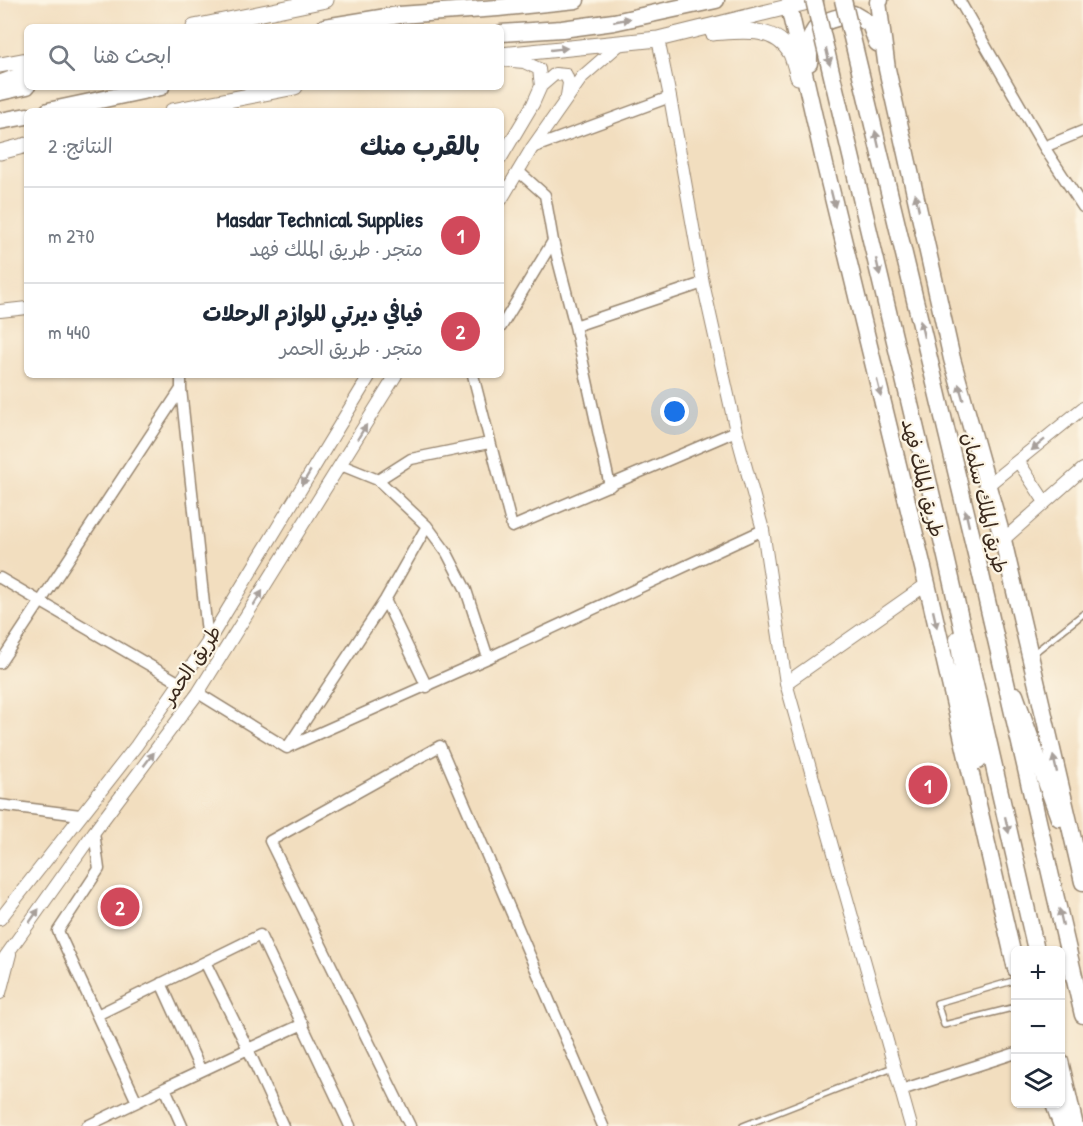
<!DOCTYPE html>
<html lang="ar">
<meta charset="utf-8">
<style>
body{margin:0;font-family:"Patrick Hand","Playpen Sans Arabic",sans-serif;background:#f2f2f3;color:#1f2937;direction:rtl}
.controls{position:absolute;right:18px;bottom:18px;display:grid;overflow:hidden;border-radius:9px;box-shadow:0 2px 4px #0004}
.controls button{width:54px;height:54px;display:grid;place-items:center;padding:0;border:0;border-bottom:2px solid #e0e1e3;background:#fff;color:#1f2937;font:30px sans-serif}
.you{position:absolute;left:675px;top:412px;width:21px;height:21px;margin:-15px;border:4px solid #fff;border-radius:50%;background:#1a73e8;box-shadow:0 0 0 9px #1a73e833}
.badge{display:grid;place-items:center;width:39px;height:39px;border-radius:50%;background:#d1495b;color:#fff;font-size:20px;font-weight:700}
.pin{position:absolute;translate:-50% -50%;border:3px solid #fff;box-shadow:0 2px 6px #0006}
.list{margin:0;padding:0;list-style:none}
h2{display:flex;justify-content:space-between;align-items:center;height:78px;margin:0;padding:0 24px;font-size:26px}
h2 small{font-size:20px;font-weight:400;color:#747a83}
.list li{display:grid;grid-template-columns:39px 1fr auto;gap:18px;align-items:center;box-sizing:border-box;height:96px;padding:0 24px;border-top:2px solid #e0e1e3}
.list b{display:block;font-size:22px;white-space:nowrap}
.list p{margin:0;font-size:20px;white-space:nowrap;color:#747a83}
.list em{font-size:20px;font-style:normal;color:#747a83}
.icon{flex:none;width:33px;height:33px;fill:none;stroke:currentColor;stroke-width:2;stroke-linecap:round;stroke-linejoin:round}
.map{position:relative;flex:none;width:1083px;height:1126px;overflow:hidden;direction:ltr}
.search{position:absolute;background:#fff;box-shadow:0 2px 4px #0004;left:24px;top:24px;width:480px;height:66px;display:flex;align-items:center;gap:15px;box-sizing:border-box;padding:0 21px;border-radius:9px;color:#747a83;font-size:22px}
.panel{position:absolute;background:#fff;box-shadow:0 2px 4px #0004;left:24px;top:108px;width:480px;height:270px;border-radius:9px;direction:rtl}
.map>svg:first-child{display:block}
</style>
<div class="map">
<svg width="1083" height="1126" viewBox="0 0 1083 1126">
<rect width="100%" height="100%" fill="#fcf5e5"/>
<filter id="ink" filterUnits="userSpaceOnUse"><feTurbulence type="fractalNoise" baseFrequency=".0167" numOctaves="2"/><feDisplacementMap in="SourceGraphic" scale="12" xChannelSelector="R" yChannelSelector="G"/><feConvolveMatrix kernelMatrix="1 2 1 2 8 2 1 2 1" color-interpolation-filters="sRGB"/></filter>
<filter id="wash" filterUnits="userSpaceOnUse"><feTurbulence type="fractalNoise" baseFrequency=".008" numOctaves="4" result="noise"/><feDisplacementMap in="SourceGraphic" scale="24" xChannelSelector="R" yChannelSelector="G"/><feGaussianBlur stdDeviation="1.35" result="paint"/><feColorMatrix in="noise" values="0 0 0 0 0 0 0 0 0 0 0 0 0 0 0 0 0 1.4 0 .05"/><feComposite in="paint" operator="in"/></filter>
<g filter="url(#wash)">
<rect width="100%" height="100%" fill="#f2debf"/>
</g>
<g filter="url(#ink)">
<g fill="none" stroke-linecap="round" stroke-linejoin="round">
<defs>
<path id="service" d="M1034 653 1083 614
M1016 980 937 1003 944 1025 1016 1007
M743 1126 893 1067"/>
<path id="minor" d="M959 0 1044 147 1083 207
M1044 147 1083 131
M532 148 670 97
M518 171 545 195 553 241 575 326 610 486
M575 326 703 283
M501 327 553 241
M181 375V389L208 642
M473 375 512 527 736 431
M341 465 378 480 427 526 447 553 466 590 488 658 763 530
M378 480 411 459 489 443
M0 578 180 683
M385 600 427 687
M0 663 181 389
M198 693 287 748 385 600 427 526
M288 747 488 658
M0 805 80 815
M205 962 248 1049 303 1024
M161 983 201 1071
M97 1015 260 935 350 1126
M165 1088 248 1049 283 1126
M901 1090 1016 1053
M137 1102 165 1088 182 1126
M87 1126 137 1102 58 931 99 869 94 832
M410 1126 270 841 440 746 603 1126"/>
<path id="tertiary" d="M658 39 670 97 703 283 736 431 763 530 786 683
M501 60 524 62 539 69 541 86 533 104 501 158
M541 86 555 74 566 75 569 83 567 96
M501 200 532 148 582 77 621 43
M0 311 27 308
M1018 461 1045 502
M988 485 1083 408
M1003 540 1083 469
M0 919 136 746 208 642 370 375
M0 964 94 832 198 693 396 375
M0 993 10 954
M911 1126 786 683 927 584"/>
<path id="secondary" d="M194 27 326 0
M713 33C740 31 775 25 791 54 794 61 796 70 798 77
M501 55 658 39 816 0
M0 65 27 60
M0 83 27 73
M172 111 295 87
M0 152 27 145"/>
<path id="primary" d="M794 0 789 7 825 165 927 584 1016 969
M880 0 878 2 887 69 952 359 1003 540 1083 882
M325 27 399 15 498 8 576 0
M501 33 562 29 614 22 716 0
M809 63C808 24 818 22 853 14L870 24 877 43
M0 92 27 86
M48 111 161 87
M0 121 27 116
M958 639 978 761
M1015 695 1059 818
M1054 1104 1062 1126"/>
<path id="trunk" d="M938 522 1036 950
M981 575 1083 1015
M1060 1061 1075 1126"/>
</defs>
<use href="#service" stroke="#96846e" stroke-width="8"/>
<use href="#minor" stroke="#96846e" stroke-width="13"/>
<use href="#tertiary" stroke="#96846e" stroke-width="14"/>
<use href="#secondary" stroke="#96846e" stroke-width="17"/>
<use href="#primary" stroke="#96846e" stroke-width="19"/>
<use href="#trunk" stroke="#96846e" stroke-width="19"/>
<use href="#service" stroke="#fff" stroke-width="5"/>
<use href="#minor" stroke="#fff" stroke-width="10"/>
<use href="#tertiary" stroke="#fff" stroke-width="12"/>
<use href="#secondary" stroke="#fff" stroke-width="15"/>
<use href="#primary" stroke="#fff" stroke-width="16"/>
<use href="#trunk" stroke="#fff" stroke-width="16"/>
<defs>
<path id="trunk-bridge" d="M814 0 938 522
M843 0 981 575"/>
</defs>
<use href="#trunk-bridge" stroke="#96846e" stroke-width="19" stroke-linecap="butt"/>
<use href="#trunk-bridge" stroke="#fff" stroke-width="16"/>
</g>
<defs><path id="oneway-solid" d="M-6-.8H1V-3.2L6.5 0L1 3.2V.8H-6Z" transform="scale(1.5)"/></defs>
<g fill="#a79f9a">
<use href="#oneway-solid" transform="translate(622 20) rotate(-11)"/>
<use href="#oneway-solid" transform="translate(559 49) rotate(-6)"/>
<use href="#oneway-solid" transform="translate(828 57) rotate(77)"/>
<use href="#oneway-solid" transform="translate(877 139) rotate(-103)"/>
<use href="#oneway-solid" transform="translate(833 199) rotate(76)"/>
<use href="#oneway-solid" transform="translate(917 202) rotate(-103)"/>
<use href="#oneway-solid" transform="translate(878 267) rotate(77)"/>
<use href="#oneway-solid" transform="translate(922 329) rotate(-103)"/>
<use href="#oneway-solid" transform="translate(879 388) rotate(76)"/>
<use href="#oneway-solid" transform="translate(961 392) rotate(-106)"/>
<use href="#oneway-solid" transform="translate(362 432) rotate(-58)"/>
<use href="#oneway-solid" transform="translate(1038 445) rotate(141)"/>
<use href="#oneway-solid" transform="translate(306 478) rotate(121)"/>
<use href="#oneway-solid" transform="translate(967 518) rotate(-103)"/>
<use href="#oneway-solid" transform="translate(258 598) rotate(-58)"/>
<use href="#oneway-solid" transform="translate(935 619) rotate(77)"/>
<use href="#oneway-solid" transform="translate(149 759) rotate(-53)"/>
<use href="#oneway-solid" transform="translate(1055 764) rotate(-103)"/>
<use href="#oneway-solid" transform="translate(1007 825) rotate(77)"/>
<use href="#oneway-solid" transform="translate(34 916) rotate(-55)"/>
<use href="#oneway-solid" transform="translate(1061 917) rotate(-103)"/>
</g>
</g>
<g text-anchor="middle" stroke-width="4.5" stroke-linejoin="round" paint-order="stroke">
<g font-size="20" fill="#3b2a1e" stroke="#fcf5e5">
<text transform="translate(923 478) rotate(76)" y="7">طريق الملك فهد</text>
<text transform="translate(985 503) rotate(77)" y="7">طريق الملك سلمان</text>
<text transform="translate(191 665) rotate(-56)" y="7">طريق الحمر</text>
</g>
</g>
</svg>
<div class="controls">
<button>+</button>
<button>−</button>
<button><svg class="icon" aria-label="layers" viewBox="0 0 24 24"><path d="M12 4l9 5-9 5-9-5zM3 14l9 5 9-5"/></svg></button>
</div>
<div class="you"></div>
<div class="pin badge" style="left:928px;top:785px">1</div>
<div class="pin badge" style="left:120px;top:907px">2</div>
<div class="search"><svg class="icon" aria-label="search" viewBox="0 0 24 24"><circle cx="10" cy="10" r="6"/><path d="M15 15l6 6"/></svg>ابحث هنا</div>
<section class="panel">
<h2>بالقرب منك<small>النتائج: 2</small></h2>
<ul class="list">
<li><span class="badge">1</span><div><b>Masdar Technical Supplies</b><p>متجر · طريق الملك فهد</p></div><em>270 m</em></li>
<li><span class="badge">2</span><div><b>فيافي ديرتي للوازم الرحلات</b><p>متجر · طريق الحمر</p></div><em>440 m</em></li>
</ul>
</section>
</div>
